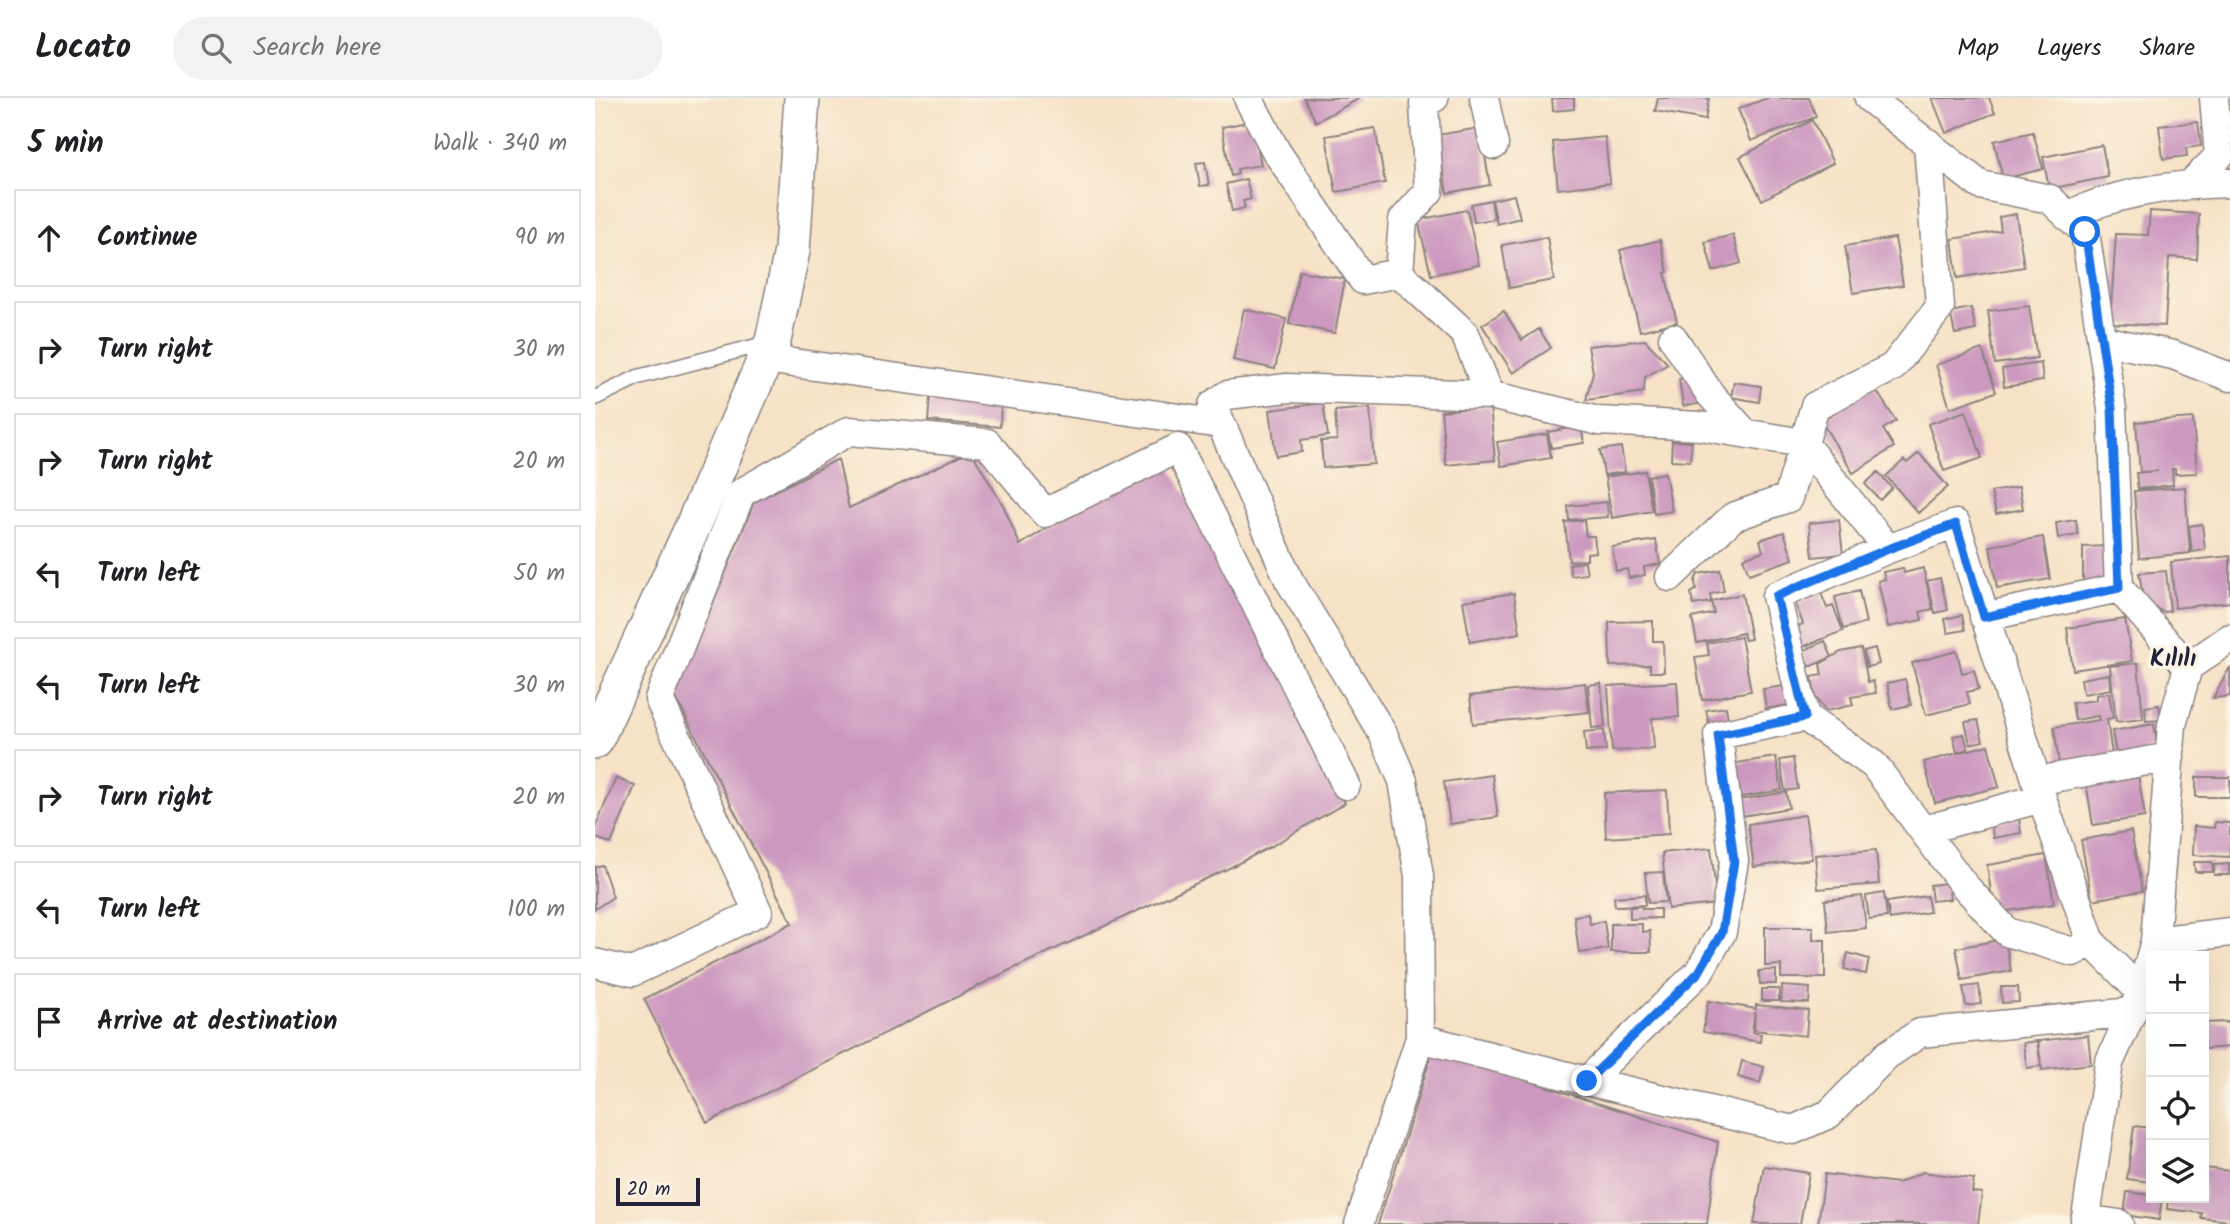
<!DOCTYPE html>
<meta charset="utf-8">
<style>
body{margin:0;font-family:Kalam,sans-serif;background:#f2f2f2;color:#202124}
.controls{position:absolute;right:21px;bottom:21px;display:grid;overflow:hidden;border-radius:0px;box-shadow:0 7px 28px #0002}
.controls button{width:63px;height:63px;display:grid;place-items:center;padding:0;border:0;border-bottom:2px solid #e0e0e0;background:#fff;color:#202124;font:35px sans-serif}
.scale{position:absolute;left:21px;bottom:18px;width:84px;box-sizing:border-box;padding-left:7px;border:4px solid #22223b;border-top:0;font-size:19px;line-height:24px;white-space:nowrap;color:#22223b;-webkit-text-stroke:5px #fcf5e5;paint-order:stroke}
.stop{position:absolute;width:21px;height:21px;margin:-16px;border:5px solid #1a73e8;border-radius:50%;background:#fff}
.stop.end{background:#1a73e8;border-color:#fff;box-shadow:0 2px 7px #0008}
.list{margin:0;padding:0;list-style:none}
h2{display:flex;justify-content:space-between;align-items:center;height:91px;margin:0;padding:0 28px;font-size:30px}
h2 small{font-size:23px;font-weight:400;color:#757577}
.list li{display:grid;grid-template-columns:46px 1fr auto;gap:21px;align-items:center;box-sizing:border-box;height:98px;margin:0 14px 14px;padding:0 14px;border:2px solid #e0e0e0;border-radius:0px}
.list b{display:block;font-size:26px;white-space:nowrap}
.list em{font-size:23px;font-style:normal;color:#757577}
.icon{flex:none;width:38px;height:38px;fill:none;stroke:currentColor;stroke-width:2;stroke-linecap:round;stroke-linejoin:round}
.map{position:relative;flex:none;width:1635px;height:1126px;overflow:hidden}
header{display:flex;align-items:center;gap:42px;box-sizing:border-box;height:98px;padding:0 35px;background:#fff;border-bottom:2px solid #e0e0e0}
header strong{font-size:33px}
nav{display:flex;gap:38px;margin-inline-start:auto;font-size:24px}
.search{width:490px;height:63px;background:#f2f2f2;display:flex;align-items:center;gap:18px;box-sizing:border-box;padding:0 24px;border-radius:38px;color:#757577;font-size:26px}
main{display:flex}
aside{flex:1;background:#fff}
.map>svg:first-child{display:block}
</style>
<header>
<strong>Locato</strong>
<div class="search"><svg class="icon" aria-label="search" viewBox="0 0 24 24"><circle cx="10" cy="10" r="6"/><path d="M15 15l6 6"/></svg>Search here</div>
<nav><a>Map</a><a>Layers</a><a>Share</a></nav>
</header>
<main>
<aside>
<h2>5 min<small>Walk · 340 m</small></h2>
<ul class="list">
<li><svg class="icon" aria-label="ahead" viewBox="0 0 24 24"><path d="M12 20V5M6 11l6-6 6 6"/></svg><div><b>Continue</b></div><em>90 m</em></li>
<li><svg class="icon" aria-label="right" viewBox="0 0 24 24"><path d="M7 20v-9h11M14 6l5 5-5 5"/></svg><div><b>Turn right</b></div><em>30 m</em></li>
<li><svg class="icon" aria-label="right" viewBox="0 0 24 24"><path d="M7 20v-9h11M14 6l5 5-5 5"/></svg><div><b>Turn right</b></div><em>20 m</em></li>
<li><svg class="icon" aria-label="left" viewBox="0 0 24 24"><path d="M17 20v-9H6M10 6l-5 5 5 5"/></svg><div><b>Turn left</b></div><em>50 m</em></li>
<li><svg class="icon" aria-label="left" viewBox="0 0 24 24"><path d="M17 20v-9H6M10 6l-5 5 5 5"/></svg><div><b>Turn left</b></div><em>30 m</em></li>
<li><svg class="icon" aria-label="right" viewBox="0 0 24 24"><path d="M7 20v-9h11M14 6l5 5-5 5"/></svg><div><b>Turn right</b></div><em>20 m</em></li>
<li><svg class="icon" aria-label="left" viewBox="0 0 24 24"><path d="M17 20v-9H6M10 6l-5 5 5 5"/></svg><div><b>Turn left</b></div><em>100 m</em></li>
<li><svg class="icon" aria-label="arrive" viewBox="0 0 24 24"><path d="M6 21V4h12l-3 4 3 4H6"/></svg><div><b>Arrive at destination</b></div></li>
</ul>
</aside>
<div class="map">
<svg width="1635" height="1126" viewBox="0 0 1635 1126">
<rect width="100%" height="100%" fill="#fcf5e5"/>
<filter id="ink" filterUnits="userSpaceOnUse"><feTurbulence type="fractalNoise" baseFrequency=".0143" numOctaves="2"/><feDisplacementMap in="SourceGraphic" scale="14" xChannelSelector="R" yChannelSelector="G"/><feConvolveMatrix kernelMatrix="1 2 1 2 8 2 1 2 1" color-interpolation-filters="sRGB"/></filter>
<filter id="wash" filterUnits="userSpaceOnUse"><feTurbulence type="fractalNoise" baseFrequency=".00686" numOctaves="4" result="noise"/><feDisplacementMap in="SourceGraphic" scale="28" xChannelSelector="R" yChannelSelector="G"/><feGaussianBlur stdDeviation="1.57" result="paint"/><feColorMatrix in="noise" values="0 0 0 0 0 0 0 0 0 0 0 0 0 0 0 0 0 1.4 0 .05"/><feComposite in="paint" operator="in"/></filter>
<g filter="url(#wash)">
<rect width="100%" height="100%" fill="#f6e2c6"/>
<g id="blocks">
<path fill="#cc98bf" d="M709 0H765L721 24Z
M957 0H979V11L958 13Z
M1063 0H1114L1110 22 1060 13Z
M1172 0H1214L1221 19 1156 43 1143 11Z
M1337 0H1394L1400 15 1351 35Z
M1217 22 1238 65 1167 102 1145 59Z
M658 23 666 67 642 71 643 76 636 78 627 29Z
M1603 24 1606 48 1591 50 1592 58 1568 61 1564 28Z
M780 30 790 85 741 94 731 38Z
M885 30 895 87 852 95 842 37Z
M1438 34 1448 71 1408 81 1399 43Z
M1010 39 1015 85 963 91 958 44Z
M1507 47 1513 79 1454 91 1448 59Z
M610 64 614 87 605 88 601 65Z
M651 81 656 101 648 103 650 110 637 113 631 86Z
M919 97 925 120 902 126 897 102Z
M896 102 899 121 879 124 876 106Z
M872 112 884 167 836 177 823 122Z
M1555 113 1604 116 1602 161 1574 159 1570 228 1515 225 1521 136 1553 137Z
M1421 116 1429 169 1362 180 1357 141 1406 133 1404 119Z
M1138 137 1146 165 1118 173 1110 144Z
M952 139 959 182 914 190 907 147Z
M1300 140 1308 187 1258 195 1250 148Z
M1065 142 1073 174 1070 175 1082 224 1045 233 1025 152Z
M704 173 750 181 740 235 694 226Z
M1434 208 1442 260 1400 266 1393 213Z
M1376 210 1381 232 1360 236 1355 214Z
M649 211 691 221 680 271 638 262Z
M909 213 927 242 944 231 956 250 918 275 887 227Z
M1050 242 1073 266 1050 279 1049 294 991 302 998 274 993 248Z
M1387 251 1401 294 1355 310 1341 267Z
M1446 265 1448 283 1409 289 1407 271Z
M1101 279 1104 306 1088 308 1084 281Z
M1139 284 1166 288 1164 304 1136 299Z
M1279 289 1301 323 1288 331 1299 349 1258 375 1226 323Z
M335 299 406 305 405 329 333 323Z
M728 305 733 338 706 342 707 354 681 358 675 312Z
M895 308 900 362 851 367 846 313Z
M775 310 779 366 728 370 726 343 742 342 740 313Z
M1371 313 1387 360 1349 373 1333 326Z
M1598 320 1602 375 1580 376V371H1577L1578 387 1543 391 1541 375 1563 373 1545 374 1541 324Z
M986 328 989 345 956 350 953 334Z
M952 336 956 360 906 368 902 344Z
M1077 343 1097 344 1095 363 1076 362Z
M1026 349 1030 374 1009 377 1005 352Z
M376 353 409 409 425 447 503 397 575 368 683 565 714 635 750 705 675 749 632 771 413 873 112 1025 49 901 197 825 80 598 159 404 243 361 254 410Z
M1324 355 1353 389 1323 415 1291 378 1309 362 1312 365Z
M1050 373 1057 413 1017 420 1010 379Z
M1283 374 1297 390 1285 402 1270 386Z
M1070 375 1077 413 1059 416 1053 378Z
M1424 389 1428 411 1401 416 1396 394Z
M1590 389 1595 455 1544 460 1539 393Z
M1012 404 1013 419 974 422 973 408Z
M989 422 991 438H999L1001 454 992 455V462L974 463 970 424Z
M1244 422 1248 456 1218 459 1214 425Z
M1481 422 1483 437 1463 440 1461 425Z
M1607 426 1610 452 1597 454 1594 428Z
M1189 434 1198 461 1154 476 1148 460 1168 453 1165 442Z
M1448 439 1455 481 1402 490 1395 448Z
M1061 442 1065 466 1049 469 1050 477 1034 480 1032 471 1021 473 1017 449Z
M1511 448V488H1488V449Z
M1635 458V504L1580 510 1576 464Z
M990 464 992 476 976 478 974 466Z
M1308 470 1309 475 1328 470 1338 511 1325 514 1327 522 1293 529 1283 483 1290 481 1288 474Z
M1125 472 1129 493 1115 496 1116 504 1098 507 1096 495 1101 492 1100 483 1103 476Z
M1571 473 1575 513 1569 514 1555 508 1547 494 1544 475Z
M1345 480 1353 512 1340 515 1332 483Z
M1264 493 1271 525 1248 531 1240 499Z
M919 495 925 535 875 544 868 503Z
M1226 495 1232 510 1238 508 1248 533 1205 550 1198 530 1208 526 1200 505Z
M1147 496 1156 541 1150 542 1148 535 1102 545 1097 520 1119 515 1116 503Z
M1367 517 1370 532 1353 535 1350 521Z
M1530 521 1537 563 1478 572 1472 530Z
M1058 523V543H1068L1069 574H1055V567L1015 568 1014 524Z
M1146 539 1156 593 1107 602 1100 559 1114 557 1112 545Z
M1230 543 1237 559 1214 569 1207 553Z
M1266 550 1273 584 1278 583 1281 595 1256 599 1258 607 1231 613 1220 599 1217 579 1227 577 1225 566 1246 554Z
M1280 550 1284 566 1272 569 1269 553Z
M1362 553 1367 575 1379 572 1384 591 1372 594 1375 606 1331 617 1317 565Z
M1543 565 1548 621 1521 624 1515 568Z
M1635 569V598L1618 600Z
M1514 576 1516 591 1488 596 1486 581Z
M1310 581 1316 607 1297 611 1292 585Z
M1082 584 1084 619 1057 620 1059 651 1017 653 1013 588Z
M990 585 994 614 878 626 875 598Z
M1006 585 1010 629 997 630 993 587Z
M1189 588 1193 607 1171 611 1168 591Z
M1514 595 1518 620 1512 621 1517 657 1464 665 1459 629 1504 622 1503 618 1480 622 1477 605 1501 602V597Z
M1564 607 1566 622 1551 623 1550 609Z
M1131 609 1133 621 1114 625 1111 612Z
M1383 622 1388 643 1375 646 1370 624Z
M1559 626 1562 647 1522 663 1517 633Z
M1009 632 1011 652 991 654 989 634Z
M1369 636 1373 651 1362 654 1358 638Z
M1393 647 1404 689 1340 705 1329 664Z
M1181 659 1187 692 1141 700 1135 666Z
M1198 660 1203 691 1190 693 1185 662Z
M1542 670 1550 719 1498 727 1490 678Z
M897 677 903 719 855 726 849 684Z
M1601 679H1635V699H1601Z
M21 680 40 688 16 746 0 739V730Z
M1072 692 1074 736 1011 740 1009 695Z
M1191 694 1194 710 1147 718 1145 702Z
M1210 717 1217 761 1159 769 1153 726Z
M1424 720 1426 735 1398 740 1396 725Z
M1620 724 1635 725V759L1598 757 1599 728 1619 730Z
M1536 733 1547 793 1497 802 1486 742Z
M1116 750 1122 806 1073 811 1067 755Z
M1281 752 1284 786 1223 791 1220 757Z
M1451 757 1459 806 1399 815 1392 767Z
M1599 764H1617L1618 774H1600Z
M1634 766V777H1619V767Z
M7 767 18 799 0 811V769Z
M1068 774 1071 804 1053 805 1050 775Z
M1353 785 1355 801 1337 803 1335 787Z
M1289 795 1292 819 1274 821 1271 798Z
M1050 797V807L1020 808 1019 799Z
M1267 798 1271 830 1233 834 1230 802Z
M1332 798 1335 814 1295 821 1292 804Z
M1047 808V811H1065V820L1035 821V809Z
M993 816 995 826 1009 823 1013 851 984 855 979 818Z
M1016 826H1047V834L1055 833 1056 854H1016Z
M1170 829H1218V842H1230V880H1186V867L1170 868Z
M1410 841 1416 873 1367 882 1361 850Z
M1253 855 1274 861 1271 876 1249 871Z
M1181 872V886H1165L1164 873Z
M1384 887 1386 906 1371 908 1368 889Z
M1187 888 1215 890 1214 905 1186 904Z
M1406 889H1423L1424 904 1407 905Z
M1167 891H1184V903H1167Z
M1113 903 1161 911V907L1213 912 1211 938 1159 932 1160 914 1157 934 1166 936 1165 944 1108 934Z
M1633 924 1634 949 1609 951V925Z
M1493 937 1496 966 1447 972 1443 943Z
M1442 943 1446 968 1432 970 1428 945Z
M838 952 1123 1044 1112 1126H783Z
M1147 963 1169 969 1165 985 1143 979Z
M1539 1028 1556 1030V1084L1532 1081Z
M1169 1068 1214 1075 1205 1126H1159Z
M1609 1070 1635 1073V1123L1606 1120 1607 1115 1572 1111 1573 1100H1609Z
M1328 1074 1379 1081 1377 1094 1387 1095 1383 1126H1223L1230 1076 1303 1085Z
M1532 1094 1556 1097V1100H1567L1564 1122 1529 1117Z"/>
</g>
</g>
<g filter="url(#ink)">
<use href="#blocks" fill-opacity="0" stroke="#8c8280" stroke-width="2"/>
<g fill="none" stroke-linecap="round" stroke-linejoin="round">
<defs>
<path id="service" d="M0 300 43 279 173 245"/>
<path id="minor" d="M653 0 681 53 768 182 804 175
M889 0 899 47
M1274 0 1385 87 1455 101 1490 134 1517 311 1524 490 1593 569
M1596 86 1624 58 1619 0
M1472 118C1521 94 1581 86 1635 85
M804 175 808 122 834 93 829 5 839 0
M804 175 870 236 895 297
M1078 240 1115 296 1150 335
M1507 242 1578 257 1635 279
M170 261 626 326
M1075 479 1138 419 1193 400 1220 308 1298 269 1345 209 1333 45
M1389 519 1524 490
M1441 683 1575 659
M1447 700 1496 844 1546 894
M1329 732 1447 700 1361 426 1293 451 1181 498 1210 619 1279 667 1368 786 1412 834 1478 854 1496 844
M1560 843 1635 834
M0 865 37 874 163 814 64 601 146 395 254 333 392 345 450 415 583 350 751 687
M825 940 992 983 1198 1032 1234 1016 1292 957 1325 935 1537 914
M992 983 1104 874 1127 834 1139 763 1123 637 1210 619
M1490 1121 1524 1126
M764 1126 825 940 824 778 808 683 788 636 694 482 618 307 632 297 692 290 895 297 1004 323 1105 328 1208 345 1293 451
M1490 1126 1514 965 1546 894 1560 843 1577 627 1593 569 1635 540"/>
<path id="tertiary" d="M0 643 98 428 178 243 197 153 207 0"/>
</defs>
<use href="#service" stroke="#8c8280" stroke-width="17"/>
<use href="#minor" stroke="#8c8280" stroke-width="31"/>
<use href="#tertiary" stroke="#8c8280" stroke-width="38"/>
<use href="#service" stroke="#fff" stroke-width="14"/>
<use href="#minor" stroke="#fff" stroke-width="28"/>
<use href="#tertiary" stroke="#fff" stroke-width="35"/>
</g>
</g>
<g fill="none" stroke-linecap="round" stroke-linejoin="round" filter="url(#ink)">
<path stroke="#1a73e8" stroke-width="9" d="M992 983 1104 874 1127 834 1139 763 1123 637 1210 619 1181 498 1293 451 1361 426 1389 519 1524 490 1517 310 1490 134"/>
</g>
<g text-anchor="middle" stroke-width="7" stroke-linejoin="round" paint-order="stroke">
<g font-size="24" font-weight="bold" fill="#22223b" stroke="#fcf5e5">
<text x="1578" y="568">Kılılı</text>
</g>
</g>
</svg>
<div class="controls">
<button>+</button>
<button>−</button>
<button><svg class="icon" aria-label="locate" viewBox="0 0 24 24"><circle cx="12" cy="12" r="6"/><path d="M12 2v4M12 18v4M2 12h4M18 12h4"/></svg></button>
<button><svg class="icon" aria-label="layers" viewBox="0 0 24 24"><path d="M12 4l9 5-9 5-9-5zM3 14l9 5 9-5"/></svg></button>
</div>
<div class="scale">20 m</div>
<div class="stop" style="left:1490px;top:134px"></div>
<div class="stop end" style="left:992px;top:983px"></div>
</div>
</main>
